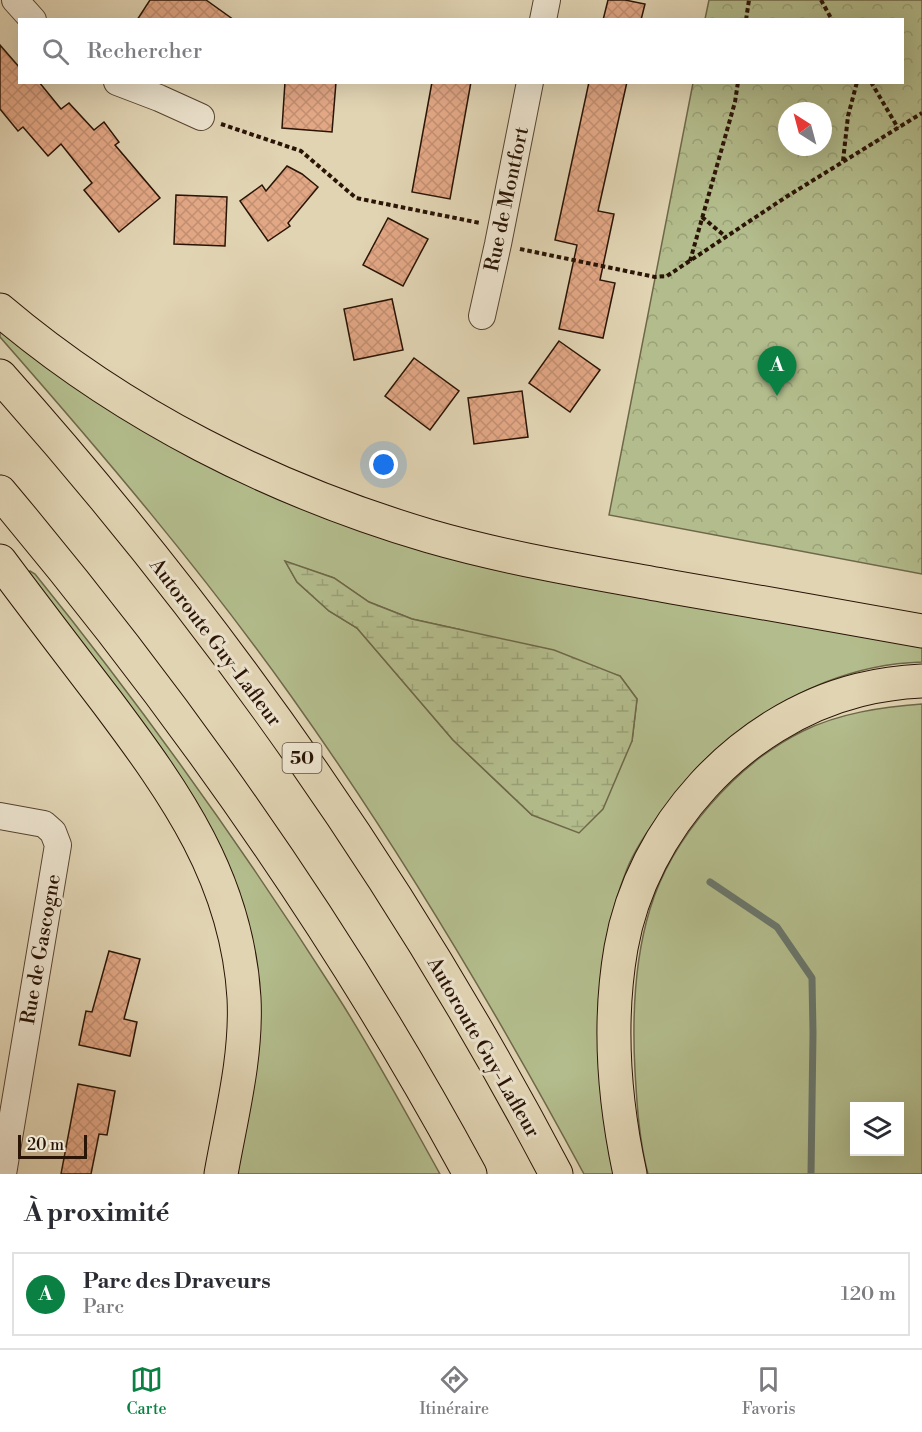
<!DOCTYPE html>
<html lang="fr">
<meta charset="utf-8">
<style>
body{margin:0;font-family:"Libre Bodoni",serif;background:#f7f7f7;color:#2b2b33}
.controls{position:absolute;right:18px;bottom:18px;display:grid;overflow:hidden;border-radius:0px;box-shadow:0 6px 24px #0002}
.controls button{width:54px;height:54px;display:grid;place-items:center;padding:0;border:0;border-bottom:2px solid #e1e1e2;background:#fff;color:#2b2b33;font:30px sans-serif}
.compass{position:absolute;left:778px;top:102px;width:54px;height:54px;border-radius:50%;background:#fff;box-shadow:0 6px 24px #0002;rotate:324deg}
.scale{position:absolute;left:18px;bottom:15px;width:69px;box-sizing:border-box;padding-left:6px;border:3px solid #2a1406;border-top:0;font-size:16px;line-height:21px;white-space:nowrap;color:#2a1406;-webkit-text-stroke:4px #ece3ce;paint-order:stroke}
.you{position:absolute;left:384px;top:465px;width:21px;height:21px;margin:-15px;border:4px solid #fff;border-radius:50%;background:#1a73e8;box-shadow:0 0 0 9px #1a73e833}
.badge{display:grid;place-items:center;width:39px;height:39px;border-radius:50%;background:#0b8043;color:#fff;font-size:20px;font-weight:700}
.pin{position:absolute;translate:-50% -50px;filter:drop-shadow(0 2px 3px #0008)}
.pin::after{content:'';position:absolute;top:32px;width:21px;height:18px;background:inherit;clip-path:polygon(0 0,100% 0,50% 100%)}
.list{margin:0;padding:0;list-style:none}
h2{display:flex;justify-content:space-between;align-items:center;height:78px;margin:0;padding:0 24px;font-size:26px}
h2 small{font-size:20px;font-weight:400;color:#7c7c81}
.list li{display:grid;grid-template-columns:39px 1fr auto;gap:18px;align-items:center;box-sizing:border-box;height:84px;margin:0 12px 12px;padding:0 12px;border:2px solid #e1e1e2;border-radius:0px}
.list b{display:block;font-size:22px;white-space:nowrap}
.list p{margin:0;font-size:20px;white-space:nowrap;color:#7c7c81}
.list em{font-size:20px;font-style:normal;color:#7c7c81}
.icon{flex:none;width:33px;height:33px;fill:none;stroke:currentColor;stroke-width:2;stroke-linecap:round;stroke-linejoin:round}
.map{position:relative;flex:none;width:922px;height:1174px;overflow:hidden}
.search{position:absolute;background:#fff;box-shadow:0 6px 24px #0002;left:18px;right:18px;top:18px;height:66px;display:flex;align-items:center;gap:15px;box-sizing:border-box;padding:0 21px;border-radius:0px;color:#7c7c81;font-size:22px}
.sheet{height:174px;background:#fff}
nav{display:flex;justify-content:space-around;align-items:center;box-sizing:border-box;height:84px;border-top:2px solid #e1e1e2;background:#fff;font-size:16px;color:#7c7c81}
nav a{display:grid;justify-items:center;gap:3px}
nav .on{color:#0b8043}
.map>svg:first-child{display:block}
</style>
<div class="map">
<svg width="922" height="1174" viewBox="0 0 922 1174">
<defs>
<pattern id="wetland-marsh" width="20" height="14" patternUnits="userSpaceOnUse" patternTransform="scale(1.5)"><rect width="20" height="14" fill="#b3bc8c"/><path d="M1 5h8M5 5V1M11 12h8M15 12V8" fill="none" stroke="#9aa177"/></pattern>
<pattern id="park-crowns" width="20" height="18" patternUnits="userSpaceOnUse" patternTransform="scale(1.5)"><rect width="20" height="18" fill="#b3bc8c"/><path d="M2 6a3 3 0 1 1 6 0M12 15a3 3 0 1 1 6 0" fill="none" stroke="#9aa177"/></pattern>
<pattern id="building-cross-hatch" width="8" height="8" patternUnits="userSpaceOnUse" patternTransform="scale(1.5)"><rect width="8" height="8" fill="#e2a785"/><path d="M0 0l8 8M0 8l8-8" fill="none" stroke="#c28f71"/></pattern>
</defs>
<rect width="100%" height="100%" fill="#e1d4b3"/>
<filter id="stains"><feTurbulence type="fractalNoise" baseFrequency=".00333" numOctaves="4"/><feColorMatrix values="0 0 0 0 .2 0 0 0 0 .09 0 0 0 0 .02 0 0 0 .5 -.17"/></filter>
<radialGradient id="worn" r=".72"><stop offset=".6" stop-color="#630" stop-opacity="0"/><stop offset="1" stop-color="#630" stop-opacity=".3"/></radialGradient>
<path fill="#b3bc8c" stroke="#6e6849" stroke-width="1.5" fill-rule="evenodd" d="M0 330 244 482 922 641V662C854 664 791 691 739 733 729 740 719 747 710 755 684 779 640 836 627 869 605 925 596 988 598 1048 598 1090 610 1133 617 1174H584C495 1009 400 849 291 696 202 571 102 453 0 337ZM286 562 334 578 369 602 412 619 462 630 620 676 637 699 632 741 532 815 453 740 357 628 329 611 297 582Z
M30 571 35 574C144 709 245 851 338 997 375 1055 407 1115 440 1174H233L248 935 28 573Z
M922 704V1174H648C639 1140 637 1105 635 1071 632 1016 634 961 650 909 672 837 736 764 803 731 840 713 882 707 922 704ZM900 1106V1152H854V1106Z"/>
<path fill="url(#wetland-marsh)" stroke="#6e6849" stroke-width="1.5" d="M285 561 334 578 369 602 412 619 554 650 620 676 637 699 632 741 603 809 579 833 532 815 453 740 357 628 329 611 297 582Z"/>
<path fill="url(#park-crowns)" stroke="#6e6849" stroke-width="1.5" fill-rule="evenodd" d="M709 0H922V574L609 515 693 83 902 82V20L705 19ZM787 111H823V147H787Z"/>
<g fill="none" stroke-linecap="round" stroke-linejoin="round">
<path stroke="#6a766b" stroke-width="7" d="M710 882 777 927 812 978 813 1033 811 1174"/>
</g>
<path fill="url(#building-cross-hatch)" stroke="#2a1406" stroke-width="1.5" d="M150 0H206L234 20H137Z
M608 0H625L645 4 641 20H603Z
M0 45 20 68V82H39L61 109 69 103 94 130 104 122 119 142 115 145 160 198 119 232 84 190 92 183 61 144 48 156 23 127 18 131 0 109Z
M285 82H336L332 132 282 128Z
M432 82H471L450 199 412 192Z
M589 82H627L598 211 614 214 600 280 615 283 603 338 559 329 577 245 555 240Z
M287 166 302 174 318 187 288 223 290 226 268 241 240 201 262 185 266 191Z
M176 195 227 197 225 246 174 244Z
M388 218 428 239 403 286 363 265Z
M392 299 403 350 354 360 344 309Z
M559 341 600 370 570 412 529 383Z
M414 358 459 391 430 430 385 396Z
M522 391 528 437 474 444 468 398Z
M109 951 140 959 124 1019 137 1022 130 1056 79 1045 86 1011 92 1012Z
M78 1084 115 1091 107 1135 99 1134 91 1174H61Z"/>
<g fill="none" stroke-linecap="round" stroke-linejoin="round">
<defs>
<path id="street" d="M15 0 33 20
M543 20 547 0
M117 82 159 98 201 117
M482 316 498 244 530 82
M0 816 44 824 53 832 58 845 3 1174"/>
<path id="highway" d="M0 310C124 415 273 490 429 536 508 559 591 572 672 587 755 601 839 616 922 631
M0 376C216 618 405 886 556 1174
M0 492C178 704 338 930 470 1174
M0 561C35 608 71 655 107 702 176 794 237 879 244 998 247 1057 231 1117 221 1174
M630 1174C614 1100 608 1023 621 948 642 828 740 720 859 690 879 685 901 682 922 681"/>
</defs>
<use href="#street" stroke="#584431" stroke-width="28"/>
<use href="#highway" stroke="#2a1406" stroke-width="35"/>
<path stroke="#2a1406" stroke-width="4" stroke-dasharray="4.5 3" stroke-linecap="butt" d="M821 0 832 20
M746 20 749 0
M871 82 898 128
M221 124 301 151 356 198 480 223
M843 161 848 116 857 82
M702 217 726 237
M520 249 655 277 667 276 786 197 922 113
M690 261 735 102 738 82"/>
<use href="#street" stroke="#ece3ce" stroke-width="26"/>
<use href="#highway" stroke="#e1d4b3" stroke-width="33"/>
</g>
<g text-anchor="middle" stroke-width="6" stroke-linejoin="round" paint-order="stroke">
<rect fill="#ece3ce" stroke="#645242" stroke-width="1.5" x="282.5" y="743" width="39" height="30" rx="4.5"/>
<g font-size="18" font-weight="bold" fill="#2a1406">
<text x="302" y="764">50</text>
</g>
<g font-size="20" fill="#2a1406" stroke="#ece3ce">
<text transform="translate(506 199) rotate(-78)" y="7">Rue de Montfort</text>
<text transform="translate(216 642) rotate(53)" y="7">Autoroute Guy-Lafleur</text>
<text transform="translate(40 949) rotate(-80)" y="7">Rue de Gascogne</text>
<text transform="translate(484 1047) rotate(60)" y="7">Autoroute Guy-Lafleur</text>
</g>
</g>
<rect width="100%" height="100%" filter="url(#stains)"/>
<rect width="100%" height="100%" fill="url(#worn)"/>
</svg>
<div class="controls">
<button><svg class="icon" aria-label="layers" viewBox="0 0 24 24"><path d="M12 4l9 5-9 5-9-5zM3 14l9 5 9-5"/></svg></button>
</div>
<svg class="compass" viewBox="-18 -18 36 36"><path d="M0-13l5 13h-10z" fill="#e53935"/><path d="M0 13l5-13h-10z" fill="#7c7c81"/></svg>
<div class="scale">20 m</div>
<div class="you"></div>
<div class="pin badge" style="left:777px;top:396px">A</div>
<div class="search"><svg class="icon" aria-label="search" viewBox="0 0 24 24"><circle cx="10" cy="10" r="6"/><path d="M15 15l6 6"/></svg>Rechercher</div>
</div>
<section class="sheet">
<h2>À proximité<small></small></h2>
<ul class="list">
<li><span class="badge">A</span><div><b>Parc des Draveurs</b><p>Parc</p></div><em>120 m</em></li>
</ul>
</section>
<nav>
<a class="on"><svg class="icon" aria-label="map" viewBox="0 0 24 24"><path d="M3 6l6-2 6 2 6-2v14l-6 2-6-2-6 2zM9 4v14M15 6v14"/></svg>Carte</a>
<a><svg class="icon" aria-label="directions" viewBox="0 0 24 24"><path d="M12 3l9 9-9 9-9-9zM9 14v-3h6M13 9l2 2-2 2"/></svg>Itinéraire</a>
<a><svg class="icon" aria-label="saved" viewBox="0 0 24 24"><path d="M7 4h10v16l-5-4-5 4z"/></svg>Favoris</a>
</nav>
